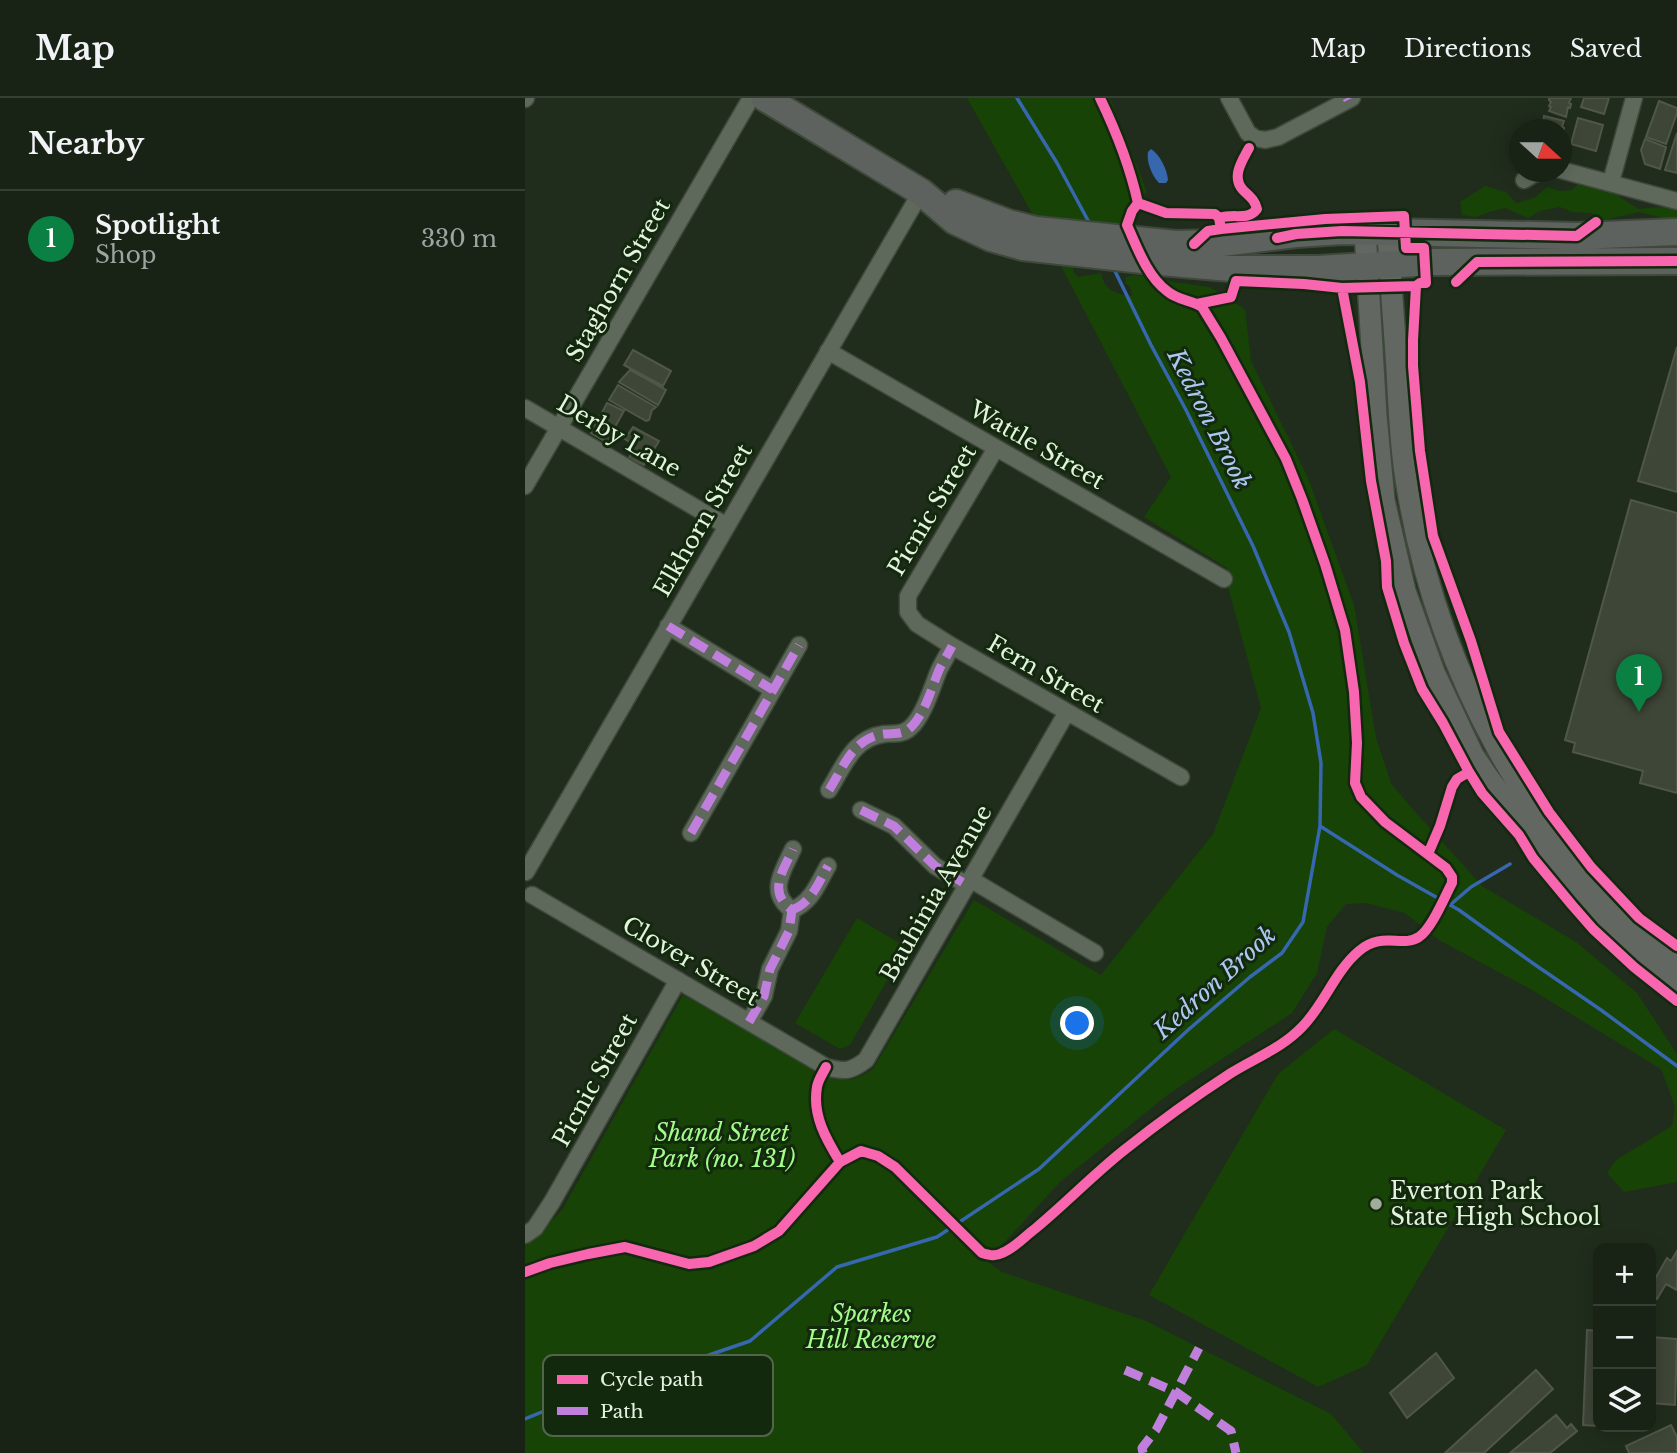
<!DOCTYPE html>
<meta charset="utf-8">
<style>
body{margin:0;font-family:"Libre Baskerville",serif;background:#252f22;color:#f1f3f6}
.controls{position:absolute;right:21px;bottom:21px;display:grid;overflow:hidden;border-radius:14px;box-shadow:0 4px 18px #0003}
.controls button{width:63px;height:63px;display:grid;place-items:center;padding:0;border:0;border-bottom:2px solid #363f34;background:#182215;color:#f1f3f6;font:35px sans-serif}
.compass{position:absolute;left:984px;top:21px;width:63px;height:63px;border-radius:50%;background:#182215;box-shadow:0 4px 18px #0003;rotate:111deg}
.you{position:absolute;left:553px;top:926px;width:24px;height:24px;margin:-18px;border:5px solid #fff;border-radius:50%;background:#1a73e8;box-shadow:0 0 0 10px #1a73e833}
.badge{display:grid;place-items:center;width:46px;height:46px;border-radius:50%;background:#0b8043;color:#fff;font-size:23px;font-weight:700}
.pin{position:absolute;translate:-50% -58px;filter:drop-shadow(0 2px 4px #0008)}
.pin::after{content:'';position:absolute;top:37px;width:24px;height:21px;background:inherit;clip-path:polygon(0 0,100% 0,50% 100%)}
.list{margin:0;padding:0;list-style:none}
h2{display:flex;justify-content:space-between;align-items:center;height:91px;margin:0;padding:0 28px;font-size:30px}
h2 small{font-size:23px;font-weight:400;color:#9fa4a0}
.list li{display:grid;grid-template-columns:46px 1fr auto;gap:21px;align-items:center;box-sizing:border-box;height:98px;padding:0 28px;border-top:2px solid #363f34}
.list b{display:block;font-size:26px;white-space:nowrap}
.list p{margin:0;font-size:23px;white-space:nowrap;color:#9fa4a0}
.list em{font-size:23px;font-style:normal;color:#9fa4a0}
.icon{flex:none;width:38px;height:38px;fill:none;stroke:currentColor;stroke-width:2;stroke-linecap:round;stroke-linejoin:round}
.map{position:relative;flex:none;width:1152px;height:1355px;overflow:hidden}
header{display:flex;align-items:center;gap:42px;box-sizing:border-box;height:98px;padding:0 35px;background:#182215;border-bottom:2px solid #363f34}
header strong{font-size:33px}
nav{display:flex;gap:38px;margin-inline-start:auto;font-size:24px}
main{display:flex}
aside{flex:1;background:#182215}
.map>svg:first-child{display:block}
</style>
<header>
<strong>Map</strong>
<nav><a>Map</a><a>Directions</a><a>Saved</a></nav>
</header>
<main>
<aside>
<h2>Nearby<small></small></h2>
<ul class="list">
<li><span class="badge">1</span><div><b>Spotlight</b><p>Shop</p></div><em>330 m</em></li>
</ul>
</aside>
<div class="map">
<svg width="1152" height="1355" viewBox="0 0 1152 1355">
<rect width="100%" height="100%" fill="#202d1c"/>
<path fill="#174306" d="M442 0H585L622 94 608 106 599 126 508 117Z
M1061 84 1087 91 1096 100 1114 111 1134 109H1152V127L1134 119 1114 114 1079 122 1066 115 1047 114 1035 109 1015 113 1003 120 980 110 964 114 951 119 937 117 935 104 960 88 981 94 991 105 1009 100 1022 89 1035 93 1047 92 1054 85Z
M534 164H544L548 168V173L553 179 576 175C579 192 591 196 606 198L607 195 604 188 600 185 601 179C611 176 618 177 627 181L685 189 720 211 726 263 783 380 829 507 851 640 866 685 884 707 957 788 1051 844 1112 895 1152 956V1084L1099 1094 1082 1075 1091 1062 1147 1028 1150 1009 1136 971 1007 892 914 842 880 815 841 805 821 806 802 829 792 875 767 915 645 995 536 1083 462 1163 477 1174 621 1223 806 1316 839 1355H0V1147L11 1140 37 1112 158 897 301 978C325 984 327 984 348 971L449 802 576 877 688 736 736 610 700 478 702 470 619 419 646 379Z
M332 820 381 849 325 947 315 951 270 925Z
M809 931 981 1032 842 1267 793 1289 624 1197 753 976Z"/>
<path fill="#3667af" d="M626 51C635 57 642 71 643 82L641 85H634C627 78 621 63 623 54Z"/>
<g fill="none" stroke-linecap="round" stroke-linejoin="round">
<path stroke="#3667af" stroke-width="3.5" d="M492 0 532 65 566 128
M795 728 872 777 934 812 1009 866 1076 912 1152 968
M925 807 946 789 985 766
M0 1321 100 1280 149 1269 225 1243 312 1169 412 1139 514 1071 663 932 725 879 757 855 778 824 795 728 796 665 788 615 764 534 728 448 661 312 626 247 588 169"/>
</g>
<path fill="#3e4637" stroke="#505749" stroke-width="2" d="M1024 0H1046L1044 5 1046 6 1045 10 1043 9 1041 19 1024 13 1026 9 1024 8 1026 4 1024 2Z
M1059 0H1084L1079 16 1056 9Z
M1134 3 1152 10V15L1141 46 1121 39Z
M1019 18 1039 23 1037 29 1039 30 1037 37 1036 32H1017Z
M1053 20 1078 27 1071 53 1046 46Z
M1152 35V75L1140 72Z
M1120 41 1141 49 1135 71 1120 66 1116 52Z
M1152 249V394L1113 383Z
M108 252 146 273 138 288 99 267Z
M105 272 141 292 133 307 94 284Z
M93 287 131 309 127 312 124 322 121 323 84 302Z
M82 305 99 313 87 334 92 337 87 347 66 335Z
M108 329 134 343 119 367 104 360 110 348 100 341Z
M1106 402 1152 415V695L1115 685 1118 673 1048 654 1050 645 1040 642Z
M1152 1153V1192L1141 1186 1132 1201 1126 1197V1188L1142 1160 1146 1163Z
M1062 1232 1073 1233V1328L1058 1327Z
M1126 1239 1152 1241 1150 1307 1126 1305Z
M911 1255 929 1280 882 1320 865 1295Z
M1011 1272 1028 1291 959 1355H920Z
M1031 1317 1042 1330 1046 1326 1052 1333 1025 1355H985Z
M1146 1327 1152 1339V1355H1104L1101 1348Z"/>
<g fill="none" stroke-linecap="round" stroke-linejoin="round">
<defs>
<path id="minor" d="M704 0 723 35 730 40 740 42 753 39 827 0
M0 1 1 0
M1036 72 1152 103
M999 82 1009 76 1017 74
M1086 84 1109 0
M303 253 699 481
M0 310 202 428
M471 350 383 498V514L392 526 427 548 656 679
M0 388 226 0
M143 528 248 592
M304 692C319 668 328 640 359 636 369 635 377 637 385 630 399 618 407 589 414 572 418 564 423 556 427 548
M336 712 369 728 410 768 442 787
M166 735 274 547
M1 774 396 94
M445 781 570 855
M7 797 301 969C320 974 325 974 341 962L542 614
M267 812C287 804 293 785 303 768
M224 924 239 898 245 871 264 833 267 812C242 794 258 773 268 751
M0 1137 10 1130 27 1104 153 882"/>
<path id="secondary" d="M840 133 851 317 859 402 880 493 909 574 948 657 962 678 1008 741 1078 826 1121 868 1152 891
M863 133C865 179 869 225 872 271 874 308 875 345 881 381 910 571 1005 746 1152 870"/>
<path id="trunk" d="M240 0 396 94 430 123 466 140 498 149 636 164 717 171H793L908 164 1152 163
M431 105 483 125 511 132 651 146 697 145 771 136 817 133 1052 138 1152 134"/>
</defs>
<use href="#minor" stroke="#3e483b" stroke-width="19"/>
<use href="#secondary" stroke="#3e483b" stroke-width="24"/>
<use href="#trunk" stroke="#3e483b" stroke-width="30"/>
<use href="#minor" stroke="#5e685b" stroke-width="16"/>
<use href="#secondary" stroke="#626861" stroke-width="21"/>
<use href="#trunk" stroke="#5e625e" stroke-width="26"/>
<path stroke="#c07fdc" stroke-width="9" stroke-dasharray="18 9" stroke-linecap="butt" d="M822 0 823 2
M143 528 248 592
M304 692C319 668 328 640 359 636 369 635 377 637 385 630 399 618 407 589 414 572 418 564 423 556 427 548
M336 712 369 728 410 768 442 787
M166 735 274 547
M267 812C287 804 293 785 303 768
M224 924 239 898 245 871 264 833 267 812C242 794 258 773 268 751
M600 1272 651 1294 706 1333 711 1355
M618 1355 617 1350 631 1332 674 1250"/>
<defs>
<path id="cycleway" d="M613 105 641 115 690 116 694 120 696 131
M694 120C710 115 723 123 732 111 730 102 725 99 718 92 706 79 717 63 724 50
M752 140 771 136 817 133 1052 138 1071 124
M669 146 683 133 696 131 800 121 879 118 881 150H899L901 185H895L891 188 888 242V268L895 353 908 438 946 543 974 634 1024 714 1066 769 1114 820 1152 848
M931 184 952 164 1152 163
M817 190 835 284 846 383 861 463 862 489 879 545 897 591 918 625 944 674 957 695 994 737 1008 760 1047 807 1068 831 1109 869 1152 903
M672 206 706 199 711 183 779 186 817 190 891 188
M903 756 915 728 927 689 932 681 944 674
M301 969C298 975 293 982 292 989 287 1017 301 1041 315 1064
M0 1174 25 1165 63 1156 100 1149 164 1166 184 1164 229 1148 254 1133 315 1064 336 1053 353 1058 370 1069 457 1155C464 1157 470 1159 477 1155 490 1150 500 1138 511 1130 541 1105 568 1077 598 1053 633 1025 669 999 706 975 730 960 757 950 777 929 799 907 810 873 834 853 857 833 877 850 894 839 907 830 919 800 927 785V779L921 770 860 724 836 699 830 685 832 645 829 594 820 532 800 466 777 401 761 361 696 240 677 209C666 202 652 202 642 193 622 178 612 149 602 127L607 113 613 105C605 69 591 33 575 0"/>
</defs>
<use href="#cycleway" stroke="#13290d" stroke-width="15"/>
<use href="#cycleway" stroke="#f766af" stroke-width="10"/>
</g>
<circle fill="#9fad9b" stroke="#13290d" stroke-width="2.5" cx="851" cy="1106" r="7"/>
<g text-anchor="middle" stroke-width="6" stroke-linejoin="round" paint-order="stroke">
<g font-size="23" fill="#e4f2e0" stroke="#13290d">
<text transform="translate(93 182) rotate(-60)" y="8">Staghorn Street</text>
<text transform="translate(94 338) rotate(30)" y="8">Derby Lane</text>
<text transform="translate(512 347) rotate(30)" y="8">Wattle Street</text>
<text transform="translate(407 412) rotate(-59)" y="8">Picnic Street</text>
<text transform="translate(178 422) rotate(-60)" y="8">Elkhorn Street</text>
<text transform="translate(521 576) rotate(30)" y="8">Fern Street</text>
<text transform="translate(411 795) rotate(-60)" y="8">Bauhinia Avenue</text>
<text transform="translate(166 863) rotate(30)" y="8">Clover Street</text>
<text transform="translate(70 982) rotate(-61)" y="8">Picnic Street</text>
</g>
<g font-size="23" font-style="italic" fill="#a4fc8b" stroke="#13290d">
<text x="197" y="1043">Shand Street<tspan x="197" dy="26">Park (no. 131)</tspan></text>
<text x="346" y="1224">Sparkes<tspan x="346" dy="26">Hill Reserve</tspan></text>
</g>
<g font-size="23" fill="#e4f2e0" stroke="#13290d" text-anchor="start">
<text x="865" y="1101">Everton Park<tspan x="865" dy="26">State High School</tspan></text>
</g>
<g font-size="24" font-style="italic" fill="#acc7f2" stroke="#13290d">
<text transform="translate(684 321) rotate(63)" y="8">Kedron Brook</text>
<text transform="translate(690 885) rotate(-42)" y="8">Kedron Brook</text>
</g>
</g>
<rect x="18" y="1257" width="230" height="81" rx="10" fill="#13290d" stroke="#52654c" stroke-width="2"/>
<rect x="32" y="1277" width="31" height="9" fill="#f766af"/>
<rect x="32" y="1309" width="31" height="8" fill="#c07fdc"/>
<g font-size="19" fill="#e4f2e0">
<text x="75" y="1288">Cycle path</text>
<text x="75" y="1320">Path</text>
</g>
</svg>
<div class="controls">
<button>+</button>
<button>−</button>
<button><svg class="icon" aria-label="layers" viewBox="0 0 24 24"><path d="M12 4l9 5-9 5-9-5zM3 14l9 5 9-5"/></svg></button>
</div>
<svg class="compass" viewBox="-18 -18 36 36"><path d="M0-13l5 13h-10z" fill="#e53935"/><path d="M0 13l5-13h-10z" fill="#9fa4a0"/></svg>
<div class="you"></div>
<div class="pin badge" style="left:1114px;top:614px">1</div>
</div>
</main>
